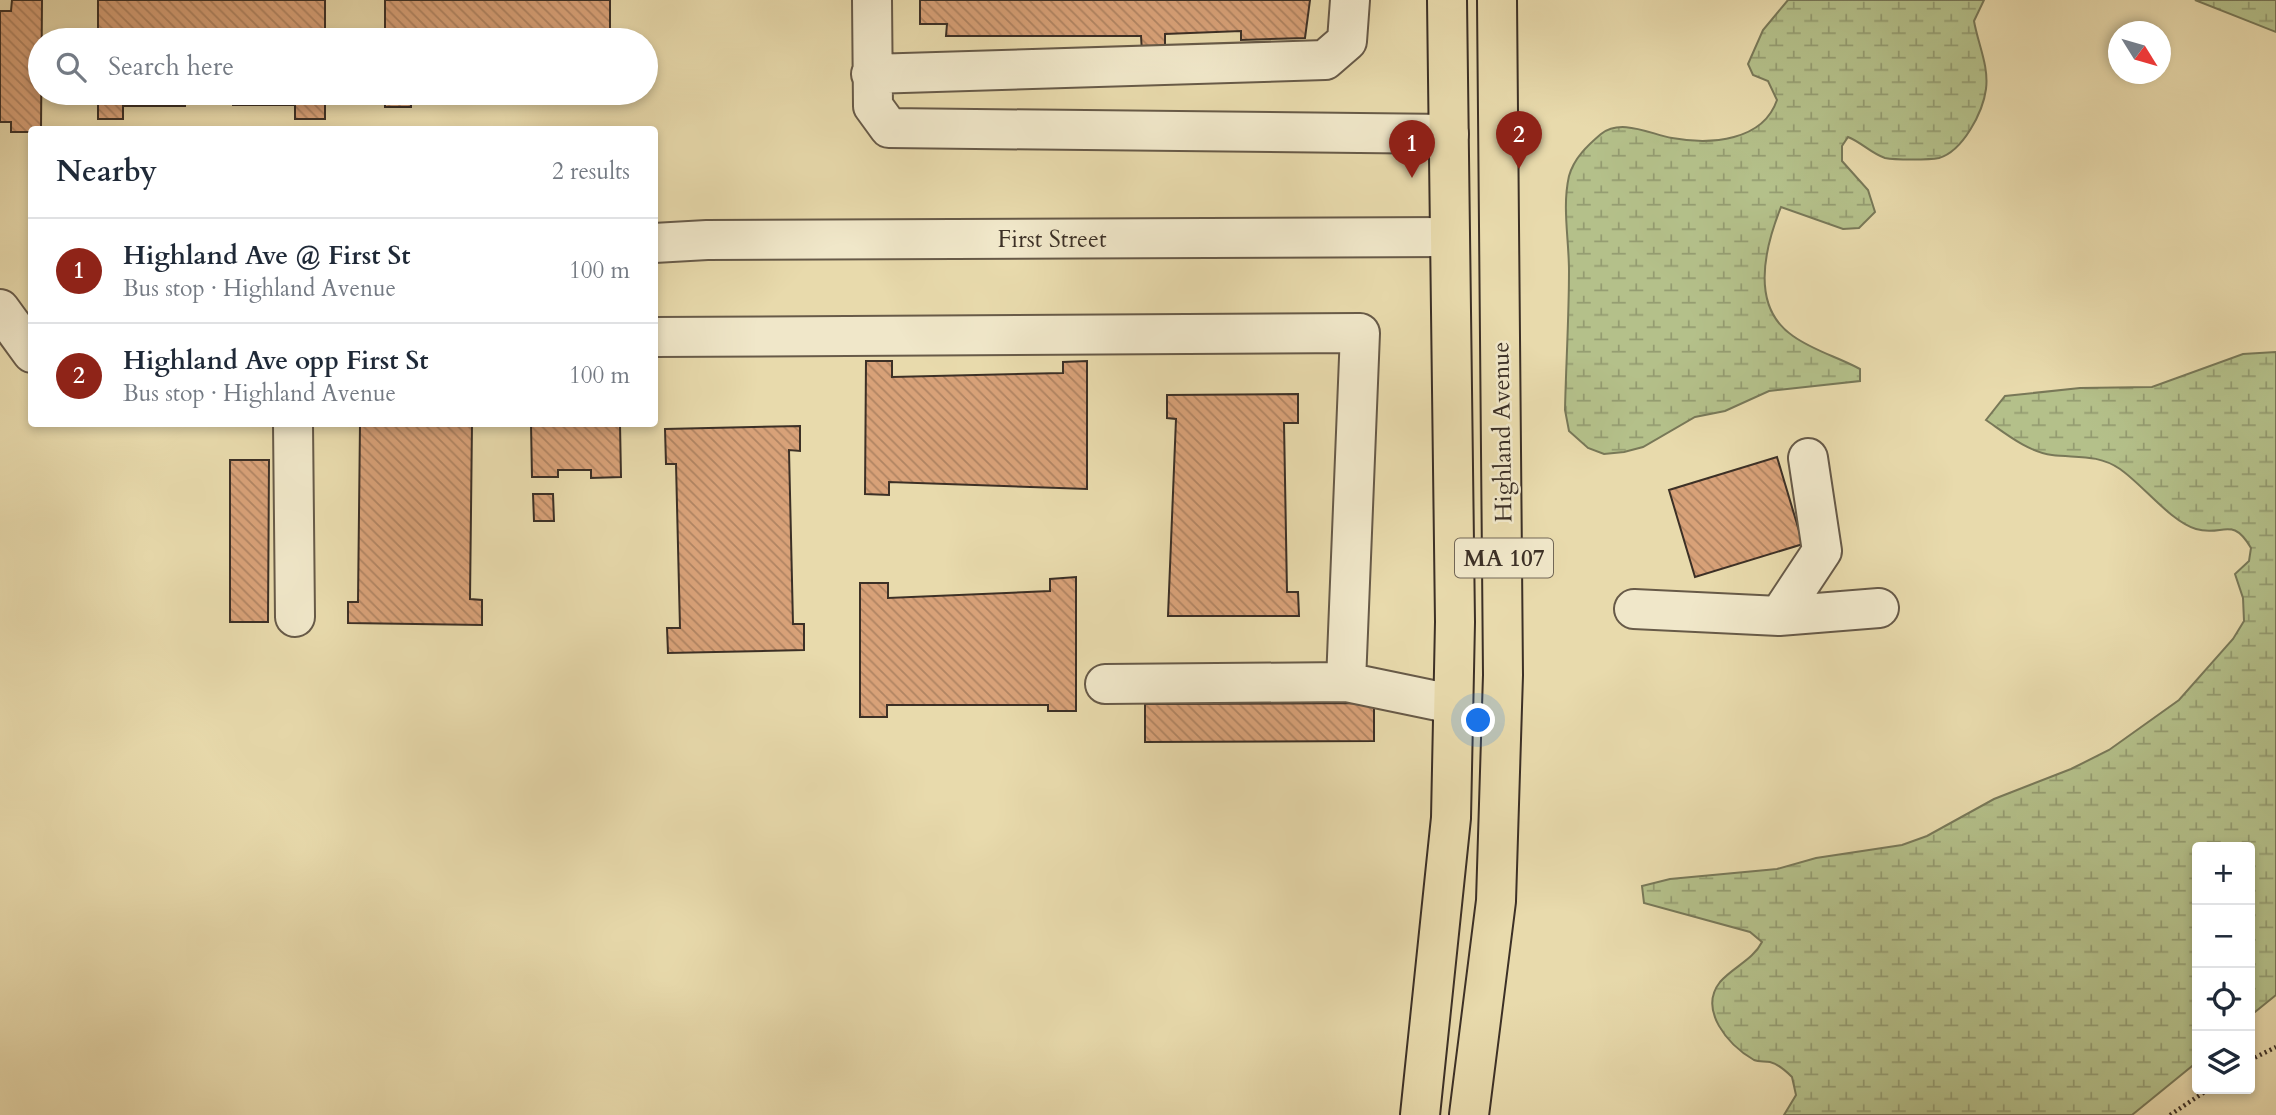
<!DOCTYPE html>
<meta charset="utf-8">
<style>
body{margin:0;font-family:Cardo,serif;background:#f2f2f3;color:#1f2937}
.controls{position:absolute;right:21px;bottom:21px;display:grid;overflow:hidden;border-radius:7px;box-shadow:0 4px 10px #0003}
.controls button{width:63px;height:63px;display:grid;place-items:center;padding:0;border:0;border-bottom:2px solid #e0e1e3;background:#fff;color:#1f2937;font:35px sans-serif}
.compass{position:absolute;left:2108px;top:21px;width:63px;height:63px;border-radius:50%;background:#fff;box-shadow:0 4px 10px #0003;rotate:127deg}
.you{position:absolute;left:1479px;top:721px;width:24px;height:24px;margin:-18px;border:5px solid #fff;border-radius:50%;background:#1a73e8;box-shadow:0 0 0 10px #1a73e833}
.badge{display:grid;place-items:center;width:46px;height:46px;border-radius:50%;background:#8f2418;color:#fff;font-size:23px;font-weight:700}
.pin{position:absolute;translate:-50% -58px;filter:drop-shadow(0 2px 4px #0008)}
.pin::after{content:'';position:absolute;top:37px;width:24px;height:21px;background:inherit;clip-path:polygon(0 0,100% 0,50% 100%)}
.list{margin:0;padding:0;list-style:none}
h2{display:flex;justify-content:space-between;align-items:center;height:91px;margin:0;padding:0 28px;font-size:30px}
h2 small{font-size:23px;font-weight:400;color:#747a83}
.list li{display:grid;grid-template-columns:46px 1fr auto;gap:21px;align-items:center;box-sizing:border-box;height:105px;padding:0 28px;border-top:2px solid #e0e1e3}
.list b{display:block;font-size:26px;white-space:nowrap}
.list p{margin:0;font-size:23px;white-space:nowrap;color:#747a83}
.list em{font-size:23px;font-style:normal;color:#747a83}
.icon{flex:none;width:38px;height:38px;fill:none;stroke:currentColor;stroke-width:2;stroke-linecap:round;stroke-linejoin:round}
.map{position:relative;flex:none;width:2276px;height:1115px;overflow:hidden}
.search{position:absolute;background:#fff;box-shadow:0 4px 10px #0003;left:28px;top:28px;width:630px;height:77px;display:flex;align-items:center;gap:18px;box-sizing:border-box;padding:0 24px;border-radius:38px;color:#747a83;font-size:26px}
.panel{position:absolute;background:#fff;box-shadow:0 4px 10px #0003;left:28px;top:126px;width:630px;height:301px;border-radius:7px}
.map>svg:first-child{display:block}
</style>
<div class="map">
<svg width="2276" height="1115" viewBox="0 0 2276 1115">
<defs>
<pattern id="wetland-marsh" width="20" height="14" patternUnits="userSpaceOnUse" patternTransform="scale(1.75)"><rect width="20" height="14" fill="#b4c08a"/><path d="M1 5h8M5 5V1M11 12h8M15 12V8" fill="none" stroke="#949c71"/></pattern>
<pattern id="building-back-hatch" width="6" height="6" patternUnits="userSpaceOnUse" patternTransform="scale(1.75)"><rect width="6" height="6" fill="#d8a178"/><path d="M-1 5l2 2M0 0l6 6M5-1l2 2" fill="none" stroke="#b08462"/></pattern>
</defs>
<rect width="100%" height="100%" fill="#e8daac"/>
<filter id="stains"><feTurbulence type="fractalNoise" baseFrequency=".00286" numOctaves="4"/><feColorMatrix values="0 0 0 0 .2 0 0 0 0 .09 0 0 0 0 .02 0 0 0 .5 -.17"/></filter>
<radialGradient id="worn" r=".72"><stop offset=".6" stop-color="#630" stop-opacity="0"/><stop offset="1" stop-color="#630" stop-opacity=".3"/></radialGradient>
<path fill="url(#wetland-marsh)" stroke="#787858" stroke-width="2" d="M1788 0H1984L1974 21C1978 44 1989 66 1986 89 1983 112 1963 151 1939 158 1929 160 1895 160 1885 158 1872 154 1861 142 1848 137L1842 146V161L1868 190 1875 212 1859 228 1843 229 1781 207C1765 247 1749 306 1793 336 1814 351 1838 357 1860 369V381L1769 391 1725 411 1695 417 1643 447 1624 452 1604 454 1588 448 1569 431 1565 410C1566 364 1569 317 1569 271 1569 239 1562 207 1569 176 1574 158 1588 145 1601 134 1621 118 1650 134 1672 138 1711 145 1763 141 1777 100L1768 81 1753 75 1748 64 1763 30Z
M2195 0H2276V32Z
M2276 352V995L2250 1016V847H2197V1062L2132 1115H1784L1796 1095 1792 1077C1786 1071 1778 1064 1770 1062 1764 1061 1759 1062 1754 1060 1728 1045 1698 1010 1720 982 1733 967 1753 960 1762 942L1750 932 1644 903 1642 886 1670 879 1777 869 1816 858 1902 845 1927 836 1994 799 2071 769 2109 750 2179 700 2233 639 2244 621 2243 598 2235 574 2249 561 2251 548C2232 515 2223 537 2196 529 2170 521 2143 485 2120 469 2098 454 2077 458 2052 455 2028 452 2005 433 1986 420L2005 396 2080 388 2152 387 2243 354Z"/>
<path fill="url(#building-back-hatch)" stroke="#3c3026" stroke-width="2" d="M12 0H42L41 130 32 132H11V122H0V11H11Z
M98 0H325V40H98Z
M385 0H610V40H385Z
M920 0H1310L1305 38 1241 40V31L1165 34V51L1142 52 1141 36H946L947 24H920Z
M98 93H325V119H295V105H233V94H185V106H123V119H98Z
M385 93H473L411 95V107H385Z
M520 93H561V96H520Z
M585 93H610V104H585Z
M866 361H892V377L1063 373V362L1087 361V489L889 482V495L865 494Z
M1298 394V423H1284L1287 592H1298L1299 616H1168L1176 419 1167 418V395Z
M353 424H472L470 599 482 600V625L348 623V602H358L360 424Z
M531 424H620L621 477 591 478V470H558V477H532Z
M800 426V451L789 450 793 624H804V650L668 653 667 628H680L676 464H666L665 429Z
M1777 457 1803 544 1695 577 1669 490Z
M230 460H269L268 622H230Z
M533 494H553L554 521H534Z
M1076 577V711H1048V705H887V717H860V583H888V598L1050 591V579Z
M1374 703V741L1145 742V704Z"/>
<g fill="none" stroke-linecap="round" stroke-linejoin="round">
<defs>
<path id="minor" d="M872 0 873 106 889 128 1449 134
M871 74 1325 60 1347 41 1350 0
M654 243 707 240 1450 237
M0 309 32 353
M654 337 1360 333 1346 682 1452 704
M293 424 295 617
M1634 609 1779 616 1879 608
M1779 616 1822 551 1808 458
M1105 684 1346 682"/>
<path id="major" d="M1420 1115 1451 818 1455 622 1447 0
M1469 1115 1496 901 1503 675 1497 0"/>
</defs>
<use href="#minor" stroke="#675a48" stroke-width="42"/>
<use href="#major" stroke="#3c3026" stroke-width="42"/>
<path stroke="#3c3026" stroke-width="4.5" stroke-dasharray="2 3.5" stroke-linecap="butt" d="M2250 1060 2276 1047
M2170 1115 2209 1089"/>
<use href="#minor" stroke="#f0e7c9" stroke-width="38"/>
<use href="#major" stroke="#e8daac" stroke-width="38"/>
</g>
<g text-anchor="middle" stroke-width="5" stroke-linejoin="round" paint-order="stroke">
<rect fill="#f0e7c9" stroke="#726757" stroke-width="2" x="1455" y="538.5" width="98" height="39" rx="5"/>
<g font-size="23" font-weight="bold" fill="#3c3026">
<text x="1504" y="566">MA 107</text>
</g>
<g font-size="24" fill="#3c3026" stroke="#f0e7c9">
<text x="1052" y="247">First Street</text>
<text transform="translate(1502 432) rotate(-91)" y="8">Highland Avenue</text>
</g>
</g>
<rect width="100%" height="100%" filter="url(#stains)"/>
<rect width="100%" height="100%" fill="url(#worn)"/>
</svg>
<div class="controls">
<button>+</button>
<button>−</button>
<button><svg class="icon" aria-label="locate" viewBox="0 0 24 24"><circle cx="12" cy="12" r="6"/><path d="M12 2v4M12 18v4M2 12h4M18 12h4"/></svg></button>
<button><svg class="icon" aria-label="layers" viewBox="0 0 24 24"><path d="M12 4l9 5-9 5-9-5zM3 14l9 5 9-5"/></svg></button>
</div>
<svg class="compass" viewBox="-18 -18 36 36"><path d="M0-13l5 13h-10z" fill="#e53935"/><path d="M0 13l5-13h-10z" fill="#747a83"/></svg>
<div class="you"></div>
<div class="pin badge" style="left:1412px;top:178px">1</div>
<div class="pin badge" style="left:1519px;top:169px">2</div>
<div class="search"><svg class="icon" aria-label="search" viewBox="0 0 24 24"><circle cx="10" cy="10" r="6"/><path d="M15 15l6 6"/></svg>Search here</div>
<section class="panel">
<h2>Nearby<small>2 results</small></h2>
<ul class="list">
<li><span class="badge">1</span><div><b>Highland Ave @ First St</b><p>Bus stop · Highland Avenue</p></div><em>100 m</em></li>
<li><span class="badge">2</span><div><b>Highland Ave opp First St</b><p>Bus stop · Highland Avenue</p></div><em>100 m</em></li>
</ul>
</section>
</div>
